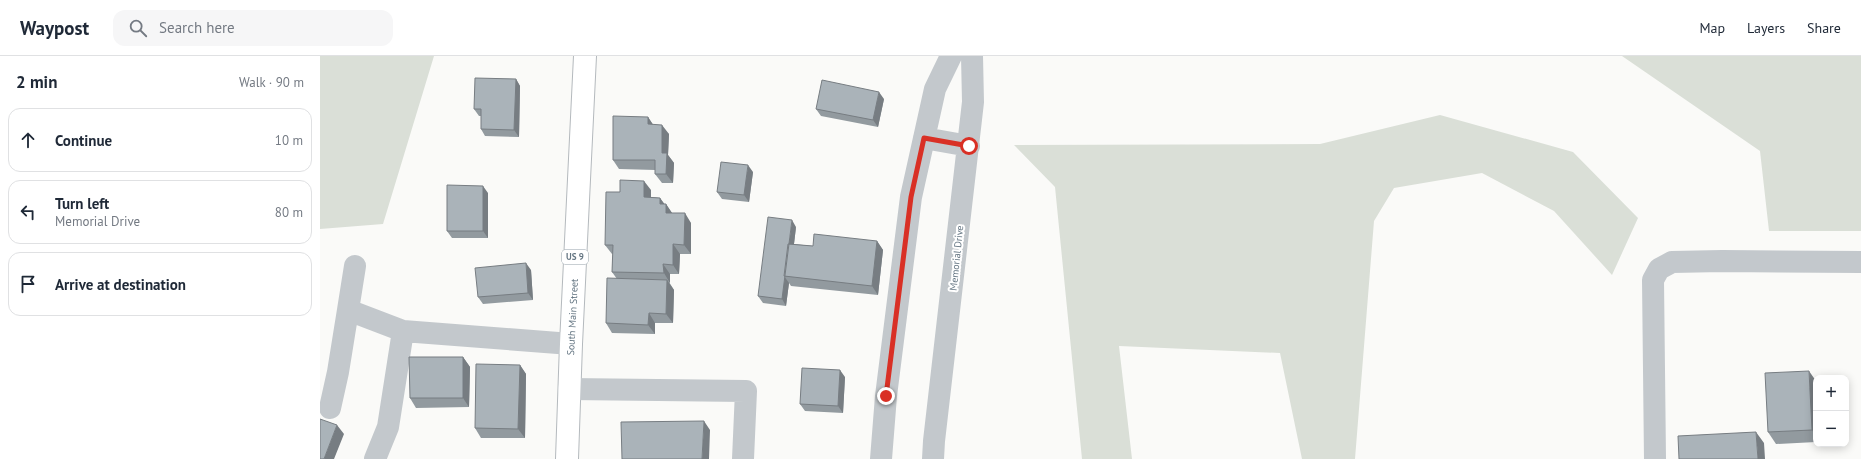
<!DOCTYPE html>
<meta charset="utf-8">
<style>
body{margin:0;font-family:"PT Sans",sans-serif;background:#f6f6f7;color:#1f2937}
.controls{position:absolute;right:12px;bottom:12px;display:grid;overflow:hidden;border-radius:8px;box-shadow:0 2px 10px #0003}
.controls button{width:36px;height:36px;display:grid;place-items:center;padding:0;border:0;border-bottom:1px solid #e0e1e3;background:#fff;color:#1f2937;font:20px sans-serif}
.stop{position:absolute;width:12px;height:12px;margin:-9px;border:3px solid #d93025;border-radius:50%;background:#fff}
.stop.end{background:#d93025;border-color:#fff;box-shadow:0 1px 4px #0008}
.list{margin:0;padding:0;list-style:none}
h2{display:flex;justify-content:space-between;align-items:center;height:52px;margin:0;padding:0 16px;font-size:17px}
h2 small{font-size:13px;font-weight:400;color:#747a83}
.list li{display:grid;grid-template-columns:26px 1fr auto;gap:12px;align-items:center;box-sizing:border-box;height:64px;margin:0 8px 8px;padding:0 8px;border:1px solid #e0e1e3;border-radius:12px}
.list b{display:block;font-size:15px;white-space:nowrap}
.list p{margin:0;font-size:13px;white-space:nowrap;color:#747a83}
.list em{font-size:13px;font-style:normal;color:#747a83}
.icon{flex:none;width:22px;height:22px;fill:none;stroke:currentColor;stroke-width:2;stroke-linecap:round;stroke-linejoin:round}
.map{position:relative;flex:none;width:1541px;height:403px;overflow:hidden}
header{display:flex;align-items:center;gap:24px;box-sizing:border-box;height:56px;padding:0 20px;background:#fff;border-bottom:1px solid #e0e1e3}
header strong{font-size:19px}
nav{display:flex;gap:22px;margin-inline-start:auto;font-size:14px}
.search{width:280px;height:36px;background:#f6f6f7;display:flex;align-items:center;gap:10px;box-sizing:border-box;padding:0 14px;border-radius:12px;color:#747a83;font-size:15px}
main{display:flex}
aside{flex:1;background:#fff}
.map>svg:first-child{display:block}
</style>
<header>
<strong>Waypost</strong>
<div class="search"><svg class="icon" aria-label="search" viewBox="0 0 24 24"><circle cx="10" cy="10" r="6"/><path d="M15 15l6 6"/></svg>Search here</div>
<nav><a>Map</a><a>Layers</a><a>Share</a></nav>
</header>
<main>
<aside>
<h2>2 min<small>Walk · 90 m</small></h2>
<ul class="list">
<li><svg class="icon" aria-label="ahead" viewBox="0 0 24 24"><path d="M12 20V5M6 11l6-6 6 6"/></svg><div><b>Continue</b></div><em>10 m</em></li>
<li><svg class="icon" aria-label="left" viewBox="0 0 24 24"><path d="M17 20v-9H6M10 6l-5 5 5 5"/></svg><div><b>Turn left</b><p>Memorial Drive</p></div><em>80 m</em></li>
<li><svg class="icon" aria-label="arrive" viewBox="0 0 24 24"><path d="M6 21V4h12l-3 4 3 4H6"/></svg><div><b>Arrive at destination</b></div></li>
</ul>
</aside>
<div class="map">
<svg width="1541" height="403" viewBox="0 0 1541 403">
<rect width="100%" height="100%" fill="#fafaf8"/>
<path fill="#dadfd7" d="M0 0H114L63 168 0 173Z
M1302 0H1541V175H1449L1440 95Z
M1120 59 1253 96 1318 162 1292 219 1234 155 1162 117 1074 132 1054 165 1035 403H982L960 297 799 290 812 403H762L735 131 694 89 1000 88Z"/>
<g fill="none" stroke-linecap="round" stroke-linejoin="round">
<defs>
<path id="highway" d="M247 403 251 288 265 0"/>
</defs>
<use href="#highway" stroke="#b4b9bd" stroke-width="24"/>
<path stroke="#c3c8cc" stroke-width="22" d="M604 82 649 90
M28 254 35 210
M249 333 426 335 423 403
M10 352 18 316 28 254 83 275
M55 403 68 371 83 275 251 288
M561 403 566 340 591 141 615 33 631 0
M613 403 614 385 653 46 652 0
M1335 403 1333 224 1339 213 1352 206 1402 205 1541 206"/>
<use href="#highway" stroke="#fff" stroke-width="22"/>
</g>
<path fill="#929a9f" d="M196 23 200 30 199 81 165 80 161 73V60H159L154 53Z
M564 43 558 71 501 60 496 53Z
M328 61 333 69 349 78 348 99 354 107 353 127H342L335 118V114L299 113 293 104Z
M433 116 429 146 402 143 397 136Z
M331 134V141L340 142 344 148H346L352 157 371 167V198H360L359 218H350V227L349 226 354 234 353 267H335V278L292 277 286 267 297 223 292 216 293 198H292L285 189Z
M168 137V182H132L127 175Z
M476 171 474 188 493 190 557 185 563 194 558 239 471 230 469 227 466 250 443 247 438 240Z
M211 214 213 244 163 248 158 241Z
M143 301 150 311 149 351 96 352 90 342Z
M200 309 206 318 205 382H161L155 372Z
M525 321 523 357 485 355 480 348Z
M1496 325V386L1456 388 1448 376Z"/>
<path fill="#777d82" d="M196 23 200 30 199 81 194 74Z
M559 36 564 43 558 71 553 64Z
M328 61 334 70 328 68Z
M342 69 349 78 348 99 354 107 353 127 346 118 342 97Z
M428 109 433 116 429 146 424 139Z
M324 125 331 134V151L324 141Z
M163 130 168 137V182L163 175Z
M340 142 346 150V148L352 157V167L340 148Z
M365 157 371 167V198L364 189Z
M472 164 476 171 470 221 464 220 469 227 466 250 462 243Z
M557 185 563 194 558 239 552 230Z
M353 188 360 198 359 218 353 209Z
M206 207 211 214 213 244 208 237Z
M343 208 350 218V227L344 217Z
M347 224 354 234 353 267 346 258Z
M329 257 335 267V278L328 269Z
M143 301 150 311 149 351 143 342Z
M200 309 206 318 205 382 198 373Z
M520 314 525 321 523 357 518 350Z
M1489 315 1496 325V380L1492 374Z
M384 365 390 374 389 403H382Z
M17 369 24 378 14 403H4Z
M1436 376 1444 387 1445 403H1438Z"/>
<path fill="#aab3b9" stroke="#777d82" d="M155 22 196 23 194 74 161 73V53H154Z
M502 24 559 36 553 64 496 53Z
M293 60 328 61V68L342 69V97H347L346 118H335V104H293Z
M401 106 428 109 424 139 397 136Z
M300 124 324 125V141L340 142V148H346V157H365L364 189 353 188V209L343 208 344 217 292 216 293 189H285L286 136H300Z
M127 129 163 130V175H127Z
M448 161 472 164 462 243 438 240Z
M494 178 557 185 552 230 464 220 468 188 493 190Z
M206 207 208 237 158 241 155 212Z
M287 222 347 224 346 258 329 257 328 269 286 267Z
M89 301H143V342H90Z
M156 308 200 309 198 373 155 372Z
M482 312 520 314 518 350 480 348Z
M1489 315 1492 374 1448 376 1445 317Z
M0 363 17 369 4 403H0Z
M384 365 382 403H302L301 366Z
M1436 376 1438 403H1359L1358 380Z"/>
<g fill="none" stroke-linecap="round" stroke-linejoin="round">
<path stroke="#d93025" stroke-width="5" d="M566 340 591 141 604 82 649 90"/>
</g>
<g text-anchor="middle" stroke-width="4" stroke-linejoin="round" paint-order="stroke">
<rect fill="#fff" stroke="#939fa8" stroke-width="1" x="242" y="194" width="26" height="14" rx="3"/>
<g font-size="9" font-weight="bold" fill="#657683">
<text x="255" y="204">US 9</text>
</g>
<g font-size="10" fill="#657683" stroke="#fff">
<text transform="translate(636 202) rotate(-84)" y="4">Memorial Drive</text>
<text transform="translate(252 261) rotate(-87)" y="4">South Main Street</text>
</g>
</g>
</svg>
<div class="controls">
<button>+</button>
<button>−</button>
</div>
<div class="stop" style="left:649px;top:90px"></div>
<div class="stop end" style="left:566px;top:340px"></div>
</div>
</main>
